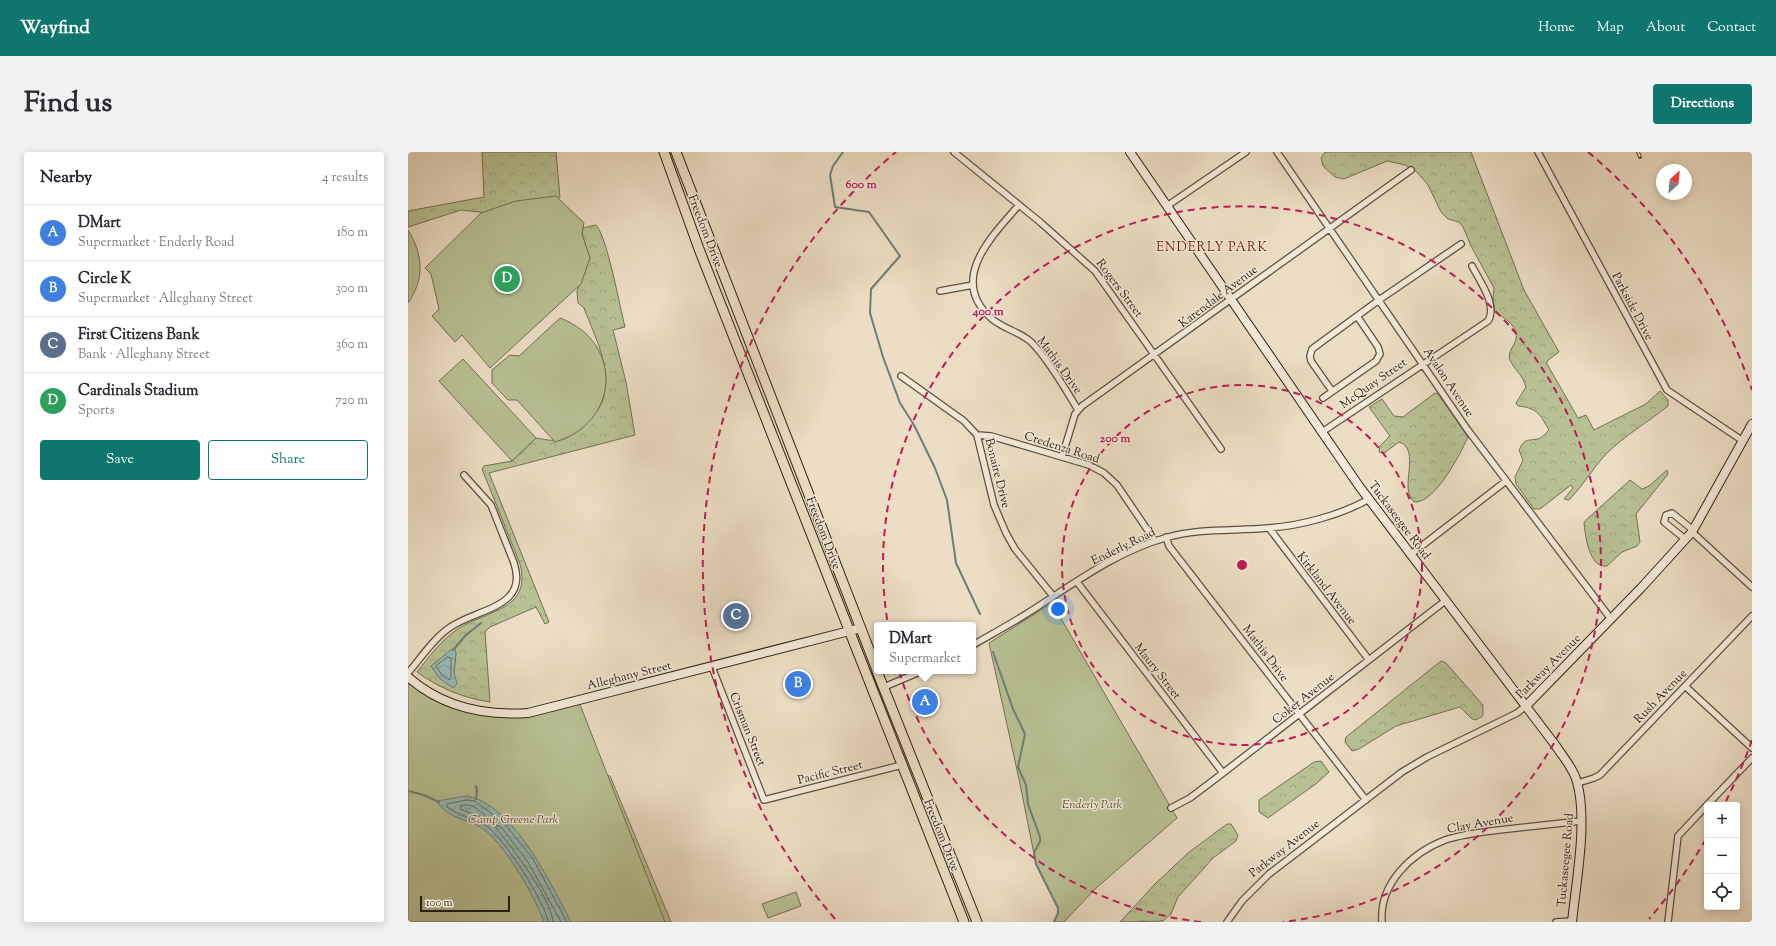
<!DOCTYPE html>
<meta charset="utf-8">
<style>
body{margin:0;font-family:"Sorts Mill Goudy",serif;background:#f2f2f3;color:#2b2b33}
.controls{position:absolute;right:12px;bottom:12px;display:grid;overflow:hidden;border-radius:4px;box-shadow:0 2px 10px #0003}
.controls button{width:36px;height:36px;display:grid;place-items:center;padding:0;border:0;border-bottom:1px solid #e1e1e2;background:#fff;color:#2b2b33;font:20px sans-serif}
.compass{position:absolute;left:1248px;top:12px;width:36px;height:36px;border-radius:50%;background:#fff;box-shadow:0 2px 10px #0003;rotate:26deg}
.scale{position:absolute;left:12px;bottom:10px;width:90px;box-sizing:border-box;padding-left:4px;border:2px solid #2c2012;border-top:0;font-size:11px;line-height:14px;white-space:nowrap;color:#2c2012;-webkit-text-stroke:3px #f3ead9;paint-order:stroke}
.you{position:absolute;left:650px;top:457px;width:14px;height:14px;margin:-10px;border:3px solid #fff;border-radius:50%;background:#1a73e8;box-shadow:0 0 0 6px #1a73e833}
.badge{display:grid;place-items:center;width:26px;height:26px;border-radius:50%;background:#0f766e;color:#fff;font-size:13px;font-weight:700}
.pin{position:absolute;translate:-50% -50%;border:2px solid #fff;box-shadow:0 1px 4px #0006}
.popup{position:absolute;left:466px;top:470px;width:102px;height:52px;box-sizing:border-box;display:grid;place-content:center;border-radius:4px;background:#fff;filter:drop-shadow(0 1px 3px #0005);font-size:13px;white-space:nowrap;color:#7c7c81}
.popup b{font-size:15px;color:#2b2b33}
.popup::after{content:'';position:absolute;left:50%;top:100%;margin-left:-8px;border:8px solid transparent;border-top-color:#fff}
.list{margin:0;padding:0;list-style:none}
h2{display:flex;justify-content:space-between;align-items:center;height:52px;margin:0;padding:0 16px;font-size:17px}
h2 small{font-size:13px;font-weight:400;color:#7c7c81}
.list li{display:grid;grid-template-columns:26px 1fr auto;gap:12px;align-items:center;box-sizing:border-box;height:56px;padding:0 16px;border-top:1px solid #e1e1e2}
.list b{display:block;font-size:15px;white-space:nowrap}
.list p{margin:0;font-size:13px;white-space:nowrap;color:#7c7c81}
.list em{font-size:13px;font-style:normal;color:#7c7c81}
.actions{display:flex;gap:8px;padding:12px 16px}
.actions a{flex:1;padding:9px 0;border:1px solid #0f766e;border-radius:4px;text-align:center;font-size:14px;color:#0f766e}
.actions .main{background:#0f766e;color:#fff}
.icon{flex:none;width:22px;height:22px;fill:none;stroke:currentColor;stroke-width:2;stroke-linecap:round;stroke-linejoin:round}
.map{position:relative;flex:none;width:1344px;height:770px;overflow:hidden;border-radius:4px}
header{display:flex;align-items:center;gap:24px;box-sizing:border-box;height:56px;padding:0 20px;background:#0f766e;color:#fff}
header strong{font-size:19px}
nav{display:flex;gap:22px;margin-inline-start:auto;font-size:14px}
.intro{display:flex;align-items:center;justify-content:space-between;box-sizing:border-box;height:96px;padding:0 24px}
h1{margin:0;font-size:28px}
.button{padding:10px 18px;border-radius:4px;background:#0f766e;color:#fff;font-size:14px;font-weight:700}
main{display:flex;gap:24px;padding:0 24px}
aside{flex:1;background:#fff;border-radius:4px;box-shadow:0 2px 10px #0003}
.map>svg:first-child{display:block}
</style>
<header>
<strong>Wayfind</strong>
<nav><a>Home</a><a>Map</a><a>About</a><a>Contact</a></nav>
</header>
<div class="intro"><h1>Find us</h1><a class="button">Directions</a></div>
<main>
<aside>
<h2>Nearby<small>4 results</small></h2>
<ul class="list">
<li><span class="badge" style="background:#3f7fe0">A</span><div><b>DMart</b><p>Supermarket · Enderly Road</p></div><em>180 m</em></li>
<li><span class="badge" style="background:#3f7fe0">B</span><div><b>Circle K</b><p>Supermarket · Alleghany Street</p></div><em>300 m</em></li>
<li><span class="badge" style="background:#5c6f8a">C</span><div><b>First Citizens Bank</b><p>Bank · Alleghany Street</p></div><em>360 m</em></li>
<li><span class="badge" style="background:#2e9e5b">D</span><div><b>Cardinals Stadium</b><p>Sports</p></div><em>720 m</em></li>
</ul>
<div class="actions"><a class="main">Save</a><a>Share</a></div>
</aside>
<div class="map">
<svg width="1344" height="770" viewBox="0 0 1344 770">
<defs>
<pattern id="forest-crowns" width="20" height="18" patternUnits="userSpaceOnUse"><rect width="20" height="18" fill="#b8c194"/><path d="M2 6a3 3 0 1 1 6 0M12 15a3 3 0 1 1 6 0" fill="none" stroke="#9ea67f"/></pattern>
<pattern id="water-waves" width="16" height="10" patternUnits="userSpaceOnUse"><rect width="16" height="10" fill="#99bcb6"/><path d="M0 5q4-4 8 0t8 0" fill="none" stroke="#84a19b"/></pattern>
</defs>
<rect width="100%" height="100%" fill="#ecdec4"/>
<filter id="stains"><feTurbulence type="fractalNoise" baseFrequency=".005" numOctaves="4"/><feColorMatrix values="0 0 0 0 .2 0 0 0 0 .09 0 0 0 0 .02 0 0 0 .5 -.17"/></filter>
<radialGradient id="worn" r=".72"><stop offset=".6" stop-color="#630" stop-opacity="0"/><stop offset="1" stop-color="#630" stop-opacity=".3"/></radialGradient>
<path fill="url(#forest-crowns)" stroke="#727053" fill-rule="evenodd" d="M74 0H148L152 45 118 50 97 63 53 58 0 75V59L76 45Z
M917 0H1063L1116 138 1151 200 1139 209V212L1170 266 1178 263 1186 278 1238 252 1252 239 1260 248V254C1240 270 1216 284 1198 302 1184 317 1175 334 1161 348L1156 347 1165 336 1163 333 1132 357H1126L1108 332 1107 325 1115 308 1111 298C1117 286 1118 289 1130 287 1134 286 1138 281 1141 278 1132 262 1129 256 1110 254L1108 251 1118 235C1114 221 1107 219 1102 208 1097 196 1120 187 1100 169 1096 165 1091 163 1087 160L1085 147 1086 136 1063 94 1055 75 1051 70 1040 67 1033 60 1020 33 1009 20 997 13 979 9 936 27 927 25 915 14 913 6Z
M188 73C199 84 212 156 217 175L205 178 218 230 227 283 81 321 141 470 137 472 128 455 82 475 77 480 82 550C55 546 31 536 9 520 21 505 33 488 50 477 78 458 124 459 112 412L74 317 76 314 104 309 128 286C153 291 159 289 176 271 181 266 188 261 191 256 209 224 187 186 176 156L170 151 169 139 182 106 174 82 175 76ZM48 501 46 520 29 524 28 520Z
M1027 241 1030 242 1060 285C1052 302 1027 352 1006 350 990 337 1014 297 991 290L976 301 971 300 972 294 982 284 961 255 974 247 986 264 995 265Z
M1259 318 1260 322 1228 362 1232 390 1229 394 1214 400 1199 414C1181 417 1177 382 1176 370L1222 328 1234 337 1241 334Z
M1033 509 1038 511 1075 553V564L1068 568 1064 567 1052 555 988 574 951 597 944 599 937 590 938 585Z
M913 609 921 620 909 631 860 666 851 660V648L906 610Z
M197 623 202 624 263 770H245Z
M819 672H823L830 683 828 689 805 706 770 745 763 762 755 769 712 770 747 732 780 701Z"/>
<path fill="#b8c194" stroke="#727053" d="M148 44 176 71 174 82 182 106 173 132 82 216 54 183 47 190 24 164 31 157 23 122 17 116 73 61 108 49Z
M0 78C15 102 17 127 0 151Z
M152 166C216 190 212 271 147 290L109 248H100L84 231V218L102 203 111 204Z
M55 207 128 286 104 309 31 229Z
M644 451 769 666 687 737 656 770H646L650 761V756L628 712 611 627 581 491Z
M0 526 15 537 84 562 171 550 257 770H0Z
M388 740 393 754 360 766 354 752Z"/>
<path fill="url(#water-waves)" stroke="#6d7e74" d="M44 497H47L48 501 46 520 49 532 45 536 31 526 23 514Z
M58 644C105 651 143 732 163 770H136C126 743 100 698 78 679 63 666 40 669 29 649Z"/>
<g fill="none" stroke-linecap="round" stroke-linejoin="round">
<path stroke="#626e64" stroke-width="1" d="M40 505 43 506V526L41 528 34 523 28 514Z
M58 653 65 654 77 663V666H75L52 657 53 654Z
M140 770C138 751 96 687 80 675 67 666 51 664 39 655V652L58 648 67 649 96 671 125 707 159 770
M145 770C144 747 103 694 88 676V673L93 675 120 710 153 770"/>
<path stroke="#6d7e74" stroke-width="2" d="M435 0 425 14 422 23 427 55 461 60 492 104 463 137 462 161 475 205 492 251 506 273 527 316 539 348 548 411 572 462
M45 498 58 483 73 471
M585 500 605 557 617 582 610 615 618 633 620 652 632 685V690L626 700 628 712 650 756V761L646 770
M0 639 16 643 31 650
M68 647 69 639 68 634"/>
<defs>
<path id="street" d="M546 0 632 70 687 119 813 297
M869 0 1059 277 1203 467
M1130 0 1259 238 1335 289
M611 53C584 84 539 128 584 167 596 177 612 180 623 190 637 203 660 241 670 258
M759 54 838 0
M532 139 565 133
M493 224 556 269 569 283 586 353 598 381 607 397 645 444
M924 239 903 209 902 204 904 197 971 148 1053 92
M915 246 968 209 972 202 970 195 949 164
M914 280 1080 169C1090 153 1071 128 1064 114
M569 283 583 284 681 313 696 321 709 333 747 389
M654 305 667 262 674 254 1003 18
M861 376 961 508
M1284 380 1344 435
M758 385 761 394 958 648
M1277 387 1256 370 1258 363 1264 361 1285 378
M1002 403 1098 329
M669 430 815 621
M565 493C582 483 599 474 615 464 660 436 706 400 757 386 790 376 826 379 860 376 892 374 933 363 961 347
M304 515 356 648 494 613
M0 521C13 506 25 487 41 476 68 456 121 457 106 411L83 353 56 323
M1277 534 1344 596
M476 535 514 519
M1170 631 1186 626 1192 623 1344 464
M1299 653 1344 606
M763 656 782 646 815 621 1037 449
M819 770 834 749 861 722 994 620 1019 605 1109 561 1118 554
M974 770C971 732 1003 701 1037 688 1054 682 1073 680 1091 678 1118 675 1146 672 1173 669
M1148 770 1164 769
M1260 770 1270 684 1299 653"/>
<path id="secondary" d="M722 0 951 334 1148 594C1155 605 1166 617 1169 630 1180 669 1168 730 1164 770
M0 525C34 555 76 564 120 561L453 476
M1118 554 1233 436 1284 380 1344 272"/>
<path id="primary" d="M256 0 291 97 556 770
M268 0 469 518
M469 519 569 770"/>
</defs>
<use href="#street" stroke="#5c503e" stroke-width="8"/>
<use href="#secondary" stroke="#2c2012" stroke-width="10"/>
<use href="#primary" stroke="#2c2012" stroke-width="11"/>
<use href="#street" stroke="#f3ead9" stroke-width="5.5"/>
<use href="#secondary" stroke="#f3ead9" stroke-width="8"/>
<use href="#primary" stroke="#ecdec4" stroke-width="9"/>
<defs>
<path id="rail" d="M1230 0 1232 5"/>
</defs>
<use href="#rail" stroke="#2c2012" stroke-width="3.5"/>
<use href="#rail" stroke="#f3ead9" stroke-width="2" stroke-dasharray="6" stroke-linecap="butt"/>
</g>
<g fill="none" stroke="#c2185b" stroke-width="2" stroke-dasharray="7 5">
<circle cx="834" cy="413" r="180"/>
<path d="M793 770A359 359 0 1 1 875 770"/>
<path d="M1344 588A539 539 0 0 1 1318 649M1298 687A539 539 0 0 1 1241 767M427 767A539 539 0 0 1 488 0M1180 0A539 539 0 0 1 1344 238"/>
</g>
<g text-anchor="middle" stroke-width="3" stroke-linejoin="round" paint-order="stroke">
<g font-size="12" fill="#2c2012" stroke="#f3ead9">
<text transform="translate(298 79) rotate(69)" y="4">Freedom Drive</text>
<text transform="translate(712 136) rotate(53)" y="4">Rogers Street</text>
<text transform="translate(810 144) rotate(-37)" y="4">Karendale Avenue</text>
<text transform="translate(1225 154) rotate(62)" y="4">Parkside Drive</text>
<text transform="translate(652 213) rotate(54)" y="4">Mathis Drive</text>
<text transform="translate(1041 230) rotate(56)" y="4">Avalon Avenue</text>
<text transform="translate(965 231) rotate(-35)" y="4">McQuay Street</text>
<text transform="translate(654 295) rotate(18)" y="4">Credenza Road</text>
<text transform="translate(590 321) rotate(76)" y="4">Bonaire Drive</text>
<text transform="translate(992 368) rotate(53)" y="4">Tuckaseegee Road</text>
<text transform="translate(416 381) rotate(69)" y="4">Freedom Drive</text>
<text transform="translate(715 394) rotate(-26)" y="4">Enderly Road</text>
<text transform="translate(919 436) rotate(52)" y="4">Kirkland Avenue</text>
<text transform="translate(858 501) rotate(53)" y="4">Mathis Drive</text>
<text transform="translate(1140 514) rotate(-45)" y="4">Parkway Avenue</text>
<text transform="translate(750 519) rotate(52)" y="4">Maury Street</text>
<text transform="translate(221 523) rotate(-14)" y="4">Alleghany Street</text>
<text transform="translate(1252 544) rotate(-46)" y="4">Rush Avenue</text>
<text transform="translate(895 546) rotate(-38)" y="4">Coker Avenue</text>
<text transform="translate(340 577) rotate(68)" y="4">Crisman Street</text>
<text transform="translate(422 620) rotate(-14)" y="4">Pacific Street</text>
<text transform="translate(1072 671) rotate(-10)" y="4">Clay Avenue</text>
<text transform="translate(534 683) rotate(68)" y="4">Freedom Drive</text>
<text transform="translate(876 696) rotate(-38)" y="4">Parkway Avenue</text>
<text transform="translate(1157 708) rotate(-85)" y="4">Tuckaseegee Road</text>
</g>
<g font-size="12" font-style="italic" fill="#565039" stroke="#f3ead9">
<text x="684" y="656">Enderly Park</text>
<text x="105" y="671">Camp Greene Park</text>
</g>
<g font-size="13" letter-spacing="1" fill="#7a1f14" stroke="#f3ead9">
<text x="804" y="99">ENDERLY PARK</text>
</g>
</g>
<circle cx="834" cy="413" r="6" fill="#c2185b" stroke="#f3ead9" stroke-width="2"/>
<g font-size="12" text-anchor="middle" font-weight="bold" fill="#c2185b" stroke="#f3ead9" stroke-width="3" stroke-linejoin="round" paint-order="stroke">
<text x="453" y="36">600 m</text>
<text x="580" y="163">400 m</text>
<text x="707" y="290">200 m</text>
</g>
<rect width="100%" height="100%" filter="url(#stains)"/>
<rect width="100%" height="100%" fill="url(#worn)"/>
</svg>
<div class="controls">
<button>+</button>
<button>−</button>
<button><svg class="icon" aria-label="locate" viewBox="0 0 24 24"><circle cx="12" cy="12" r="6"/><path d="M12 2v4M12 18v4M2 12h4M18 12h4"/></svg></button>
</div>
<svg class="compass" viewBox="-18 -18 36 36"><path d="M0-13l5 13h-10z" fill="#e53935"/><path d="M0 13l5-13h-10z" fill="#7c7c81"/></svg>
<div class="scale">100 m</div>
<div class="you"></div>
<div class="pin badge" style="left:517px;top:550px;background:#3f7fe0">A</div>
<div class="popup"><b>DMart</b>Supermarket</div>
<div class="pin badge" style="left:390px;top:532px;background:#3f7fe0">B</div>
<div class="pin badge" style="left:328px;top:464px;background:#5c6f8a">C</div>
<div class="pin badge" style="left:99px;top:127px;background:#2e9e5b">D</div>
</div>
</main>
